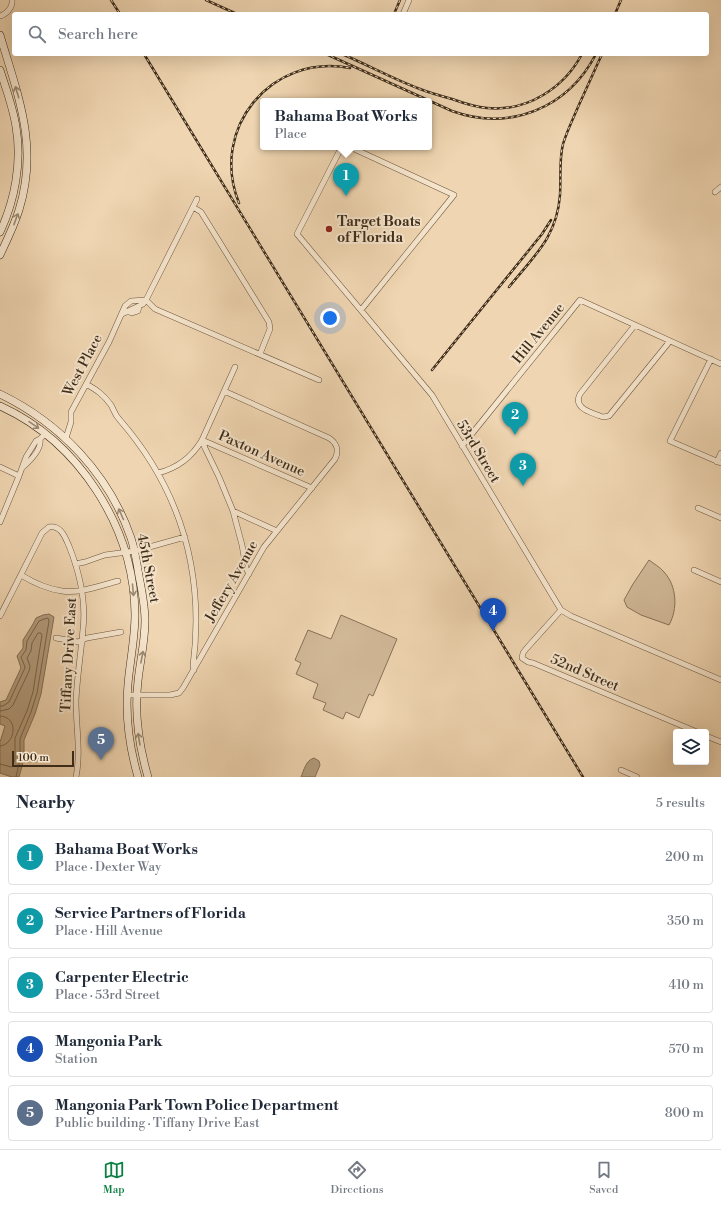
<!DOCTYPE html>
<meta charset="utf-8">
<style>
body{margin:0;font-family:"Libre Bodoni",serif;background:#f6f6f7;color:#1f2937}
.controls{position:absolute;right:12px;bottom:12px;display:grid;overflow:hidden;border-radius:4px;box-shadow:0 4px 16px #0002}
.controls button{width:36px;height:36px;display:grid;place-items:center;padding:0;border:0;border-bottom:1px solid #e0e1e3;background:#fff;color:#1f2937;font:20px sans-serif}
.scale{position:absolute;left:12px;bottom:10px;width:62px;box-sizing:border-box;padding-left:4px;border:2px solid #3f2d19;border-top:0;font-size:11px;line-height:14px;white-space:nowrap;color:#3f2d19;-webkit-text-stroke:3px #f5e4cc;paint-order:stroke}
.you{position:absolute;left:330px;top:318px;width:14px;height:14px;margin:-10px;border:3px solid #fff;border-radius:50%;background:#1a73e8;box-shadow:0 0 0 6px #1a73e833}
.badge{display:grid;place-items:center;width:26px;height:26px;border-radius:50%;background:#0b8043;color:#fff;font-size:13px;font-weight:700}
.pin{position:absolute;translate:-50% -33px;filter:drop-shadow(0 1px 2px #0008)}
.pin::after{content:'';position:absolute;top:21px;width:14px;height:12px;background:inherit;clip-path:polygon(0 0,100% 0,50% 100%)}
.popup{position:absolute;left:260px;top:98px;width:172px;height:52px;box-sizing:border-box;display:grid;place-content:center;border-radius:4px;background:#fff;filter:drop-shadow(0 1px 3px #0005);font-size:13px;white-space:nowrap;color:#747a83}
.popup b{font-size:15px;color:#1f2937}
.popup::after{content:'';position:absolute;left:50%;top:100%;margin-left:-8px;border:8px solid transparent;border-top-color:#fff}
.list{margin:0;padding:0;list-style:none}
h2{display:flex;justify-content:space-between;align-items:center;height:52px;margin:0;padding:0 16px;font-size:17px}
h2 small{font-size:13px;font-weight:400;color:#747a83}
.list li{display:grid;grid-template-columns:26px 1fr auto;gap:12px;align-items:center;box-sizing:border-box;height:56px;margin:0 8px 8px;padding:0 8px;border:1px solid #e0e1e3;border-radius:4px}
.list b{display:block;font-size:15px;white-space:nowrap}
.list p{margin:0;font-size:13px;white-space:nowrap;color:#747a83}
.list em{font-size:13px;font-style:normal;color:#747a83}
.icon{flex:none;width:22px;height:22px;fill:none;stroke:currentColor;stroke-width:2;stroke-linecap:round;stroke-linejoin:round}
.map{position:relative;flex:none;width:721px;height:777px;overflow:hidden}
.search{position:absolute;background:#fff;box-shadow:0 4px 16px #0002;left:12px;right:12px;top:12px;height:44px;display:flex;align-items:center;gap:10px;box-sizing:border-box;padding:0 14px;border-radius:4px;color:#747a83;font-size:15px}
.sheet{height:372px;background:#fff}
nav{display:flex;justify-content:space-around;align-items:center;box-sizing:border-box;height:56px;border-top:1px solid #e0e1e3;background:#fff;font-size:11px;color:#747a83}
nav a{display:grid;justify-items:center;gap:2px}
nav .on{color:#0b8043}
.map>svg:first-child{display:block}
</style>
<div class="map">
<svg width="721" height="777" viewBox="0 0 721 777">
<rect width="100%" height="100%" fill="#efd5b1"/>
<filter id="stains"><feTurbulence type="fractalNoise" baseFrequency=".005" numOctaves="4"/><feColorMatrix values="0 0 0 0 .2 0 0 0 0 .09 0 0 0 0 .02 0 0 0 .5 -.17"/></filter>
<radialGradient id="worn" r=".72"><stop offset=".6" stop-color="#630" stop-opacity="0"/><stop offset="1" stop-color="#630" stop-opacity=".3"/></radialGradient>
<path fill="#d1b897" stroke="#887258" d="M649 560C654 564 660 567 664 572 677 586 678 609 669 625L641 615 627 607 624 600 633 584Z
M341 615 397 639 373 696 369 694 359 718 346 712 343 719 323 710 326 703 313 698 318 684 296 674 301 663 295 660 308 630 331 639Z"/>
<path fill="#b39c7d" stroke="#857055" d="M49 614 54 617 41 694 35 714 24 740V759L19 777H12L0 773V742L5 726 0 724V702L6 700 21 668 17 656 23 648V640L33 624 36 618 43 615Z
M314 758 319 761 320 765 315 777H301C304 770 306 760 314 758Z"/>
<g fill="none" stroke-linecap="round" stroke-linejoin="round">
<path stroke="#79644b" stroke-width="1" d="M0 706H3L9 702 24 670 25 667 21 657 26 650 27 641 39 621 44 619 48 618 49 621 37 693 31 712 20 739V759L16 777
M0 711 9 709 13 705 29 671 30 666 27 658 31 651 32 643 38 633H41L42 635 33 692 27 711 15 738V758L13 766 11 767 0 764
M0 716C20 717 15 745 0 746"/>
<defs>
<path id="street" d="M403 14 409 0
M0 16C7 14 13 7 12 0
M343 147 340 150 297 234 432 395 561 610 571 616 721 680
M350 147 454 195 361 310
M715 192 721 187
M193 207 201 212 269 322 270 329 260 354
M146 300 155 309 319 380
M126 311 132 313 138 311 139 306
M122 314 143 304 146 300 197 199
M635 325 580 394C573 408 590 412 600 416L603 417 609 416 670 341
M711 359 670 441 721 463
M86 384C97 390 104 395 111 405 114 410 115 415 119 419 181 490 205 572 193 666L194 670
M66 438 71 422V412L109 342 125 306 131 301 146 300
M202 440 205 448 219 477 233 511 242 545 246 568 249 574
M202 440 312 488
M462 446 580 300 721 364
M717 462 721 453
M0 467 19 476
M23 467C31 460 42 449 40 439
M158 473C178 468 192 457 202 440L235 367
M698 508 721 518
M233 511 277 531
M0 522 19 476 26 457 36 441 40 439 45 434
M75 564 85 562 105 555 135 551 185 537
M694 570 721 582
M21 575C34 583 47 589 62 591 79 594 102 585 118 581
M561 610 526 649 523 653 522 658 528 662 533 663 697 732
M0 616 42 533 49 527C61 525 65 537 69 546 79 571 86 602 83 629 81 653 77 677 76 701 76 727 81 752 76 777
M56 638 78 642 87 638 121 632
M128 695H170L179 693 183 688 264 547 335 459C339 451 337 443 329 438L224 391
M706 736 721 742
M621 770 637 777"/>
<path id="secondary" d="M0 35C18 96 39 146 19 210 14 226 7 240 0 255
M0 70C6 89 13 107 16 127 22 162 15 200 0 232
M0 394C60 423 109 474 131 538 135 550 137 563 139 576 142 591 145 606 145 621 145 642 140 661 138 681 134 714 139 746 148 777
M0 406C79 442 134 527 135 614 135 638 130 661 128 684 125 716 129 746 138 777"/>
</defs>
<use href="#street" stroke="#6b573f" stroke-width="6"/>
<use href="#secondary" stroke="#3f2d19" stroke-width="8"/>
<use href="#street" stroke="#f5e4cc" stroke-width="5"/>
<use href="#secondary" stroke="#f5e4cc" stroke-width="7"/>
<defs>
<path id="rail" d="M111 0 120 14
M206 0 237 14
M394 14 400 0
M615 14 621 0
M144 54 583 777
M326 54 452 111C510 132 568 108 596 54
M342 54C368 65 393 79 420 89 430 93 441 96 452 99 463 103 475 107 487 108 527 112 564 88 582 54
M239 203C209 129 271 53 350 68
M509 287C534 256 557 237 560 195 561 178 559 160 563 144 567 131 573 119 578 107 586 89 594 72 602 54
M432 370 542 234 551 220"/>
</defs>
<use href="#rail" stroke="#3f2d19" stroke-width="2.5"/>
<use href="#rail" stroke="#f5e4cc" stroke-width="1" stroke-dasharray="3" stroke-linecap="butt"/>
</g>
<defs><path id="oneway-shaft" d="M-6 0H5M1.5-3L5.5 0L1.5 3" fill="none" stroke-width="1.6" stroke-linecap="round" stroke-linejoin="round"/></defs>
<g stroke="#9a8872">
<use href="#oneway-shaft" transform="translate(17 92) rotate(-107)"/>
<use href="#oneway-shaft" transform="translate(16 219) rotate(-70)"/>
<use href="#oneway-shaft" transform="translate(34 425) rotate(35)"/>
<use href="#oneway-shaft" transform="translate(121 514) rotate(-114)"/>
<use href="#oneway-shaft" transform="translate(133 590) rotate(85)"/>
<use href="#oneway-shaft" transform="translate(142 657) rotate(-79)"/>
<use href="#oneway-shaft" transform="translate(139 739) rotate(-99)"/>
</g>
<circle fill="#8f2418" stroke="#f5e4cc" stroke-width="1.5" cx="329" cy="229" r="4"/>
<g text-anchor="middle" stroke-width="4" stroke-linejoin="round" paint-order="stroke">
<g font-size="14" font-weight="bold" fill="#3f2d19" stroke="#f5e4cc" text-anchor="start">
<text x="337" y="226">Target Boats<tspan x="337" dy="16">of Florida</tspan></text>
</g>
<g font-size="14" fill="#3f2d19" stroke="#f5e4cc">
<text transform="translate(538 333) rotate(-51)" y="5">Hill Avenue</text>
<text transform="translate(82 365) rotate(-62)" y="5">West Place</text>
<text transform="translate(479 451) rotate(59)" y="5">53rd Street</text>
<text transform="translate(262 453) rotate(24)" y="5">Paxton Avenue</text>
<text transform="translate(149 568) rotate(79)" y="5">45th Street</text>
<text transform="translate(231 581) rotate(-60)" y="5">Jeffery Avenue</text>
<text transform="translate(68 655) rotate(-87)" y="5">Tiffany Drive East</text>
<text transform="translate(585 672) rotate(23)" y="5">52nd Street</text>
</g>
</g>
<rect width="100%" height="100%" filter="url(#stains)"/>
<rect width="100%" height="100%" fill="url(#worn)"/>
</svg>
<div class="controls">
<button><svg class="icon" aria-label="layers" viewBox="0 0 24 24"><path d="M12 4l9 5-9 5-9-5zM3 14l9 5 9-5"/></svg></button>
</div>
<div class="scale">100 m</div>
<div class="you"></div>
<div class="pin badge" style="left:346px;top:196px;background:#0f9aa8">1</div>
<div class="popup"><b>Bahama Boat Works</b>Place</div>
<div class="pin badge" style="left:515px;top:435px;background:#0f9aa8">2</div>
<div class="pin badge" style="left:523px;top:486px;background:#0f9aa8">3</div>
<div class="pin badge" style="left:493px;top:631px;background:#1a4fb4">4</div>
<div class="pin badge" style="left:101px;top:760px;background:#5c6f8a">5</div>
<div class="search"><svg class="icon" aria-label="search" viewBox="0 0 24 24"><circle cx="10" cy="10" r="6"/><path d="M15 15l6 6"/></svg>Search here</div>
</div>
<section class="sheet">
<h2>Nearby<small>5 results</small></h2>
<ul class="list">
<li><span class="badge" style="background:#0f9aa8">1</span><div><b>Bahama Boat Works</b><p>Place · Dexter Way</p></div><em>200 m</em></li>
<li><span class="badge" style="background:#0f9aa8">2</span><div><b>Service Partners of Florida</b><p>Place · Hill Avenue</p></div><em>350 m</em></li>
<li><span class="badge" style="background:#0f9aa8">3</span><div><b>Carpenter Electric</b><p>Place · 53rd Street</p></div><em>410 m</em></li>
<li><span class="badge" style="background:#1a4fb4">4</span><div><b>Mangonia Park</b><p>Station</p></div><em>570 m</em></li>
<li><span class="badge" style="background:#5c6f8a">5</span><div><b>Mangonia Park Town Police Department</b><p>Public building · Tiffany Drive East</p></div><em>800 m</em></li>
</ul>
</section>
<nav>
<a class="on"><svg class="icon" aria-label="map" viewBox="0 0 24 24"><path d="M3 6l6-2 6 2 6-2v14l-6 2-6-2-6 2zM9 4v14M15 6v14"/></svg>Map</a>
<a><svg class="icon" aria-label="directions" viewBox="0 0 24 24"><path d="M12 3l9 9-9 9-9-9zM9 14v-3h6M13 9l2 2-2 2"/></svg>Directions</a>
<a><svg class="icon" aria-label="saved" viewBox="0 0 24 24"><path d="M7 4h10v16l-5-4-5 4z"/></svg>Saved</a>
</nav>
